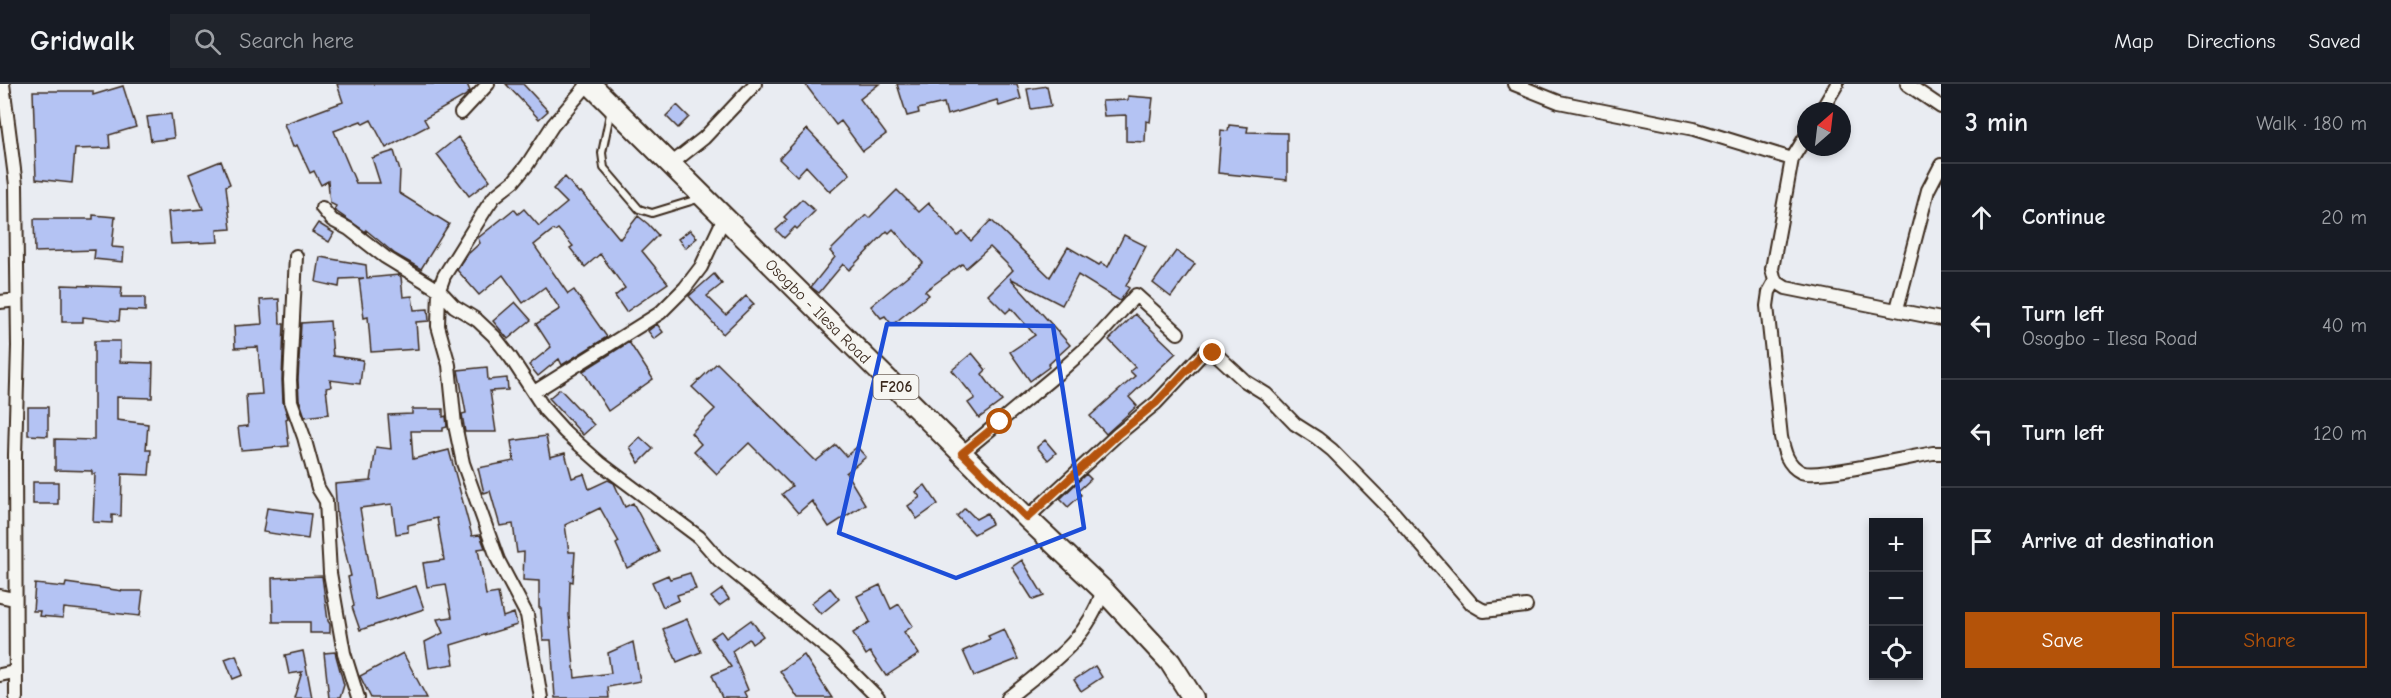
<!DOCTYPE html>
<meta charset="utf-8">
<style>
body{margin:0;font-family:"Comic Neue",sans-serif;background:#20242c;color:#f1f3f6}
.controls{position:absolute;right:18px;bottom:18px;display:grid;overflow:hidden;border-radius:0px;box-shadow:0 3px 9px #0003}
.controls button{width:54px;height:54px;display:grid;place-items:center;padding:0;border:0;border-bottom:2px solid #363941;background:#171b24;color:#f1f3f6;font:30px sans-serif}
.compass{position:absolute;left:1797px;top:18px;width:54px;height:54px;border-radius:50%;background:#171b24;box-shadow:0 3px 9px #0003;rotate:28deg}
.stop{position:absolute;width:18px;height:18px;margin:-14px;border:4px solid #b45309;border-radius:50%;background:#fff}
.stop.end{background:#b45309;border-color:#fff;box-shadow:0 2px 6px #0008}
.list{margin:0;padding:0;list-style:none}
h2{display:flex;justify-content:space-between;align-items:center;height:78px;margin:0;padding:0 24px;font-size:26px}
h2 small{font-size:20px;font-weight:400;color:#9ea1a6}
.list li{display:grid;grid-template-columns:39px 1fr auto;gap:18px;align-items:center;box-sizing:border-box;height:108px;padding:0 24px;border-top:2px solid #363941}
.list b{display:block;font-size:22px;white-space:nowrap}
.list p{margin:0;font-size:20px;white-space:nowrap;color:#9ea1a6}
.list em{font-size:20px;font-style:normal;color:#9ea1a6}
.actions{display:flex;gap:12px;padding:18px 24px}
.actions a{flex:1;padding:14px 0;border:2px solid #b45309;border-radius:0px;text-align:center;font-size:21px;color:#b45309}
.actions .main{background:#b45309;color:#fff}
.icon{flex:none;width:33px;height:33px;fill:none;stroke:currentColor;stroke-width:2;stroke-linecap:round;stroke-linejoin:round}
.map{position:relative;flex:none;width:1941px;height:614px;overflow:hidden}
header{display:flex;align-items:center;gap:36px;box-sizing:border-box;height:84px;padding:0 30px;background:#171b24;border-bottom:2px solid #363941}
header strong{font-size:28px}
nav{display:flex;gap:33px;margin-inline-start:auto;font-size:21px}
.search{width:420px;height:54px;background:#20242c;display:flex;align-items:center;gap:15px;box-sizing:border-box;padding:0 21px;border-radius:0px;color:#9ea1a6;font-size:22px}
main{display:flex}
aside{flex:1;background:#171b24}
.map>svg:first-child{display:block}
</style>
<header>
<strong>Gridwalk</strong>
<div class="search"><svg class="icon" aria-label="search" viewBox="0 0 24 24"><circle cx="10" cy="10" r="6"/><path d="M15 15l6 6"/></svg>Search here</div>
<nav><a>Map</a><a>Directions</a><a>Saved</a></nav>
</header>
<main>
<div class="map">
<svg width="1941" height="614" viewBox="0 0 1941 614">
<rect width="100%" height="100%" fill="#e9ecf2"/>
<filter id="ink" filterUnits="userSpaceOnUse"><feTurbulence type="fractalNoise" baseFrequency=".0167" numOctaves="2"/><feDisplacementMap in="SourceGraphic" scale="12" xChannelSelector="R" yChannelSelector="G"/><feConvolveMatrix kernelMatrix="1 2 1 2 8 2 1 2 1" color-interpolation-filters="sRGB"/></filter>
<g filter="url(#ink)">
<path fill="#b4c3f3" stroke="#3b2a1e" stroke-width="1.5" d="M337 0H467L470 7 465 12 424 35 428 42 386 64 371 36 363 40 361 37 334 47 356 99H380L372 74 394 67 400 87 399 109 449 140 421 185 395 170 366 146V148L334 126 336 122 330 119 328 97 321 101 314 87 310 89 297 61 293 63 284 40 343 18Z
M506 0H523L548 27 539 35Z
M805 0H879L860 15 886 50 863 67 841 37 836 41Z
M897 0H1017L1021 15 999 22 997 16 947 31 944 19 918 25 919 29 907 32Z
M123 2 136 43 109 51 110 64 75 65 72 99 36 95 33 7H93V11Z
M1047 2 1051 22 1031 25 1027 5Z
M1128 12 1153 14 1150 38 1146 37 1145 58 1126 57V31L1104 32 1102 17 1128 16Z
M677 21 689 33 678 44 666 32Z
M171 30 174 54 151 57 147 33Z
M1229 41 1248 43 1247 48 1287 49V96L1218 89 1221 46 1228 47Z
M807 45 850 90 830 108 806 82 797 92 779 75Z
M458 53 490 96 469 112 437 70Z
M221 77 230 100 226 102 231 145 217 146 218 158 171 160 168 128 203 125 189 90Z
M565 93 579 109 581 108 620 155 638 132 648 140 658 151 642 167 668 199 626 228 615 212 625 204 600 170 585 183 570 164 573 162 558 145 555 147 553 146 534 161 568 210 574 206 607 253 562 281 559 275 538 292 529 281 551 263 536 240 560 225 545 203 523 219 503 191 479 211 457 186 468 170 480 159 478 154 514 125 518 130 524 125 539 142 567 119 553 105Z
M897 106 919 128 929 119 958 152 963 148 971 157 991 136 1050 193 1068 163 1099 181 1101 179 1108 183 1124 151 1146 162 1126 202 1129 204 1120 217 1078 191 1062 221 1010 194 1070 261 1048 281 1049 283 1030 297 1010 268 1035 251 1011 224 1006 229 988 211 1013 186 990 163 966 184 962 180 925 207 929 211 892 241 885 232 881 234 871 222 923 179 893 145 889 149 887 147 849 186 843 180 819 209 811 203 835 173 830 167 866 131 869 134Z
M802 115 815 127 797 145 795 143 784 154 776 146 787 136 784 133Z
M93 131 115 133 112 163 124 164 123 178 94 175 95 166 35 168 34 135H93Z
M318 139 334 149 329 158 312 148Z
M690 146 697 154 685 164 678 155Z
M1176 167 1195 180 1171 213 1153 199Z
M320 173 366 181 367 194 399 191 401 193 403 213 412 212 414 226 428 225 429 237 416 238 418 265 371 268 368 233 364 234 359 195 364 194 340 195 339 203 316 198Z
M714 190 722 200 707 212 726 231 746 212 754 220 723 250 689 212Z
M62 201 122 203 121 213H145V227L120 226 119 237 83 233V238H62Z
M279 215 280 240H284L282 296 283 318 288 334 286 335 289 362 241 366 238 343 248 342 246 311 262 310 258 263 235 264 234 242 262 240 260 216Z
M515 218 531 236 508 255 493 237Z
M1135 230 1176 269 1129 313 1137 322 1106 350 1090 332 1135 292 1130 287 1135 283 1109 256Z
M330 237 333 272 363 276 360 300 330 296 331 303 326 304 329 330 305 333 299 315 298 296 301 239Z
M657 240 663 248 654 255 648 247Z
M94 257H120V278L153 279 152 314 117 313V336L148 340 146 366H151L149 391 122 390 121 432 112 431V439L93 438 95 390H92V387L55 386V355L94 356Z
M629 258 653 295 608 327 583 287Z
M972 269 986 286 982 290 1002 317 979 334 968 319 975 314 952 286Z
M717 279 816 377 836 361 846 372 857 363 866 373 846 389 865 420 829 443 812 417 798 429 782 410 792 402 749 359 717 390 694 367 701 360 691 349 715 325 692 303Z
M487 283 488 296 507 294 508 306 490 307 496 348H465L462 330 466 329 458 286Z
M560 305 594 341 583 351 549 314Z
M28 323H48V352L28 351Z
M412 325H443V333L446 332 447 343 443 344V347H411L413 375 449 366 472 452 480 451 485 464 478 465 486 511 498 509 503 533 514 529 517 541 451 561 454 580 429 584 425 558 443 549 437 535 452 533 446 500 427 503 423 479 444 476 437 434 408 441V448L396 450 392 420 360 424 375 515 416 502 424 525 360 546 352 523 354 522 348 493 351 492 337 433 335 400 371 397 376 363 391 365 388 331 412 330Z
M546 352 550 373 565 369 572 394 584 390 589 405 608 396 614 399 625 423 633 419 659 468 627 484 616 460 619 458 600 424 565 441 569 468H575L573 498 570 497 569 531 575 594 611 589 608 569 633 558 640 597 608 603 609 614H555L551 556H543L541 524H539V497L523 496 524 468 517 469 513 440 500 442 490 407 484 409 478 384 514 377 511 357Z
M640 353 653 365 639 379 630 363Z
M1045 356 1056 369 1048 376 1037 363Z
M1086 390 1091 395 1078 407 1081 411 1068 423 1060 415Z
M33 398H58V420H33Z
M925 401 938 420 917 435 908 422 920 413 916 408Z
M267 424 311 430 308 455 263 448Z
M965 424 976 435 987 429 992 440 974 450 957 432Z
M1022 476 1044 512 1033 516 1012 483Z
M690 489 696 505 677 511 679 516 663 523 652 498 668 491 670 495Z
M322 492 328 537 330 540V549H310V538H273L272 494Z
M66 499 123 507H143L140 532 64 524 63 534 39 532 40 527H33L35 500 65 503Z
M880 501 891 525 899 520 913 542 904 548 919 570 886 592 870 568 866 571 853 549 870 538 857 512Z
M830 504 839 515 821 530 811 519Z
M722 505 729 515 719 522 711 513Z
M687 535 701 568 677 578 663 545Z
M751 536 763 552 752 560 749 555 732 567 748 606 744 608 747 614H722L712 591 731 583 711 554 721 547 726 554Z
M1004 545 1018 575 974 592 963 567 990 555 988 552Z
M303 567 307 587 312 614H294L302 588 289 590 285 571Z
M335 568 344 601 340 614H329L324 569Z
M403 569 427 614H371L360 592Z
M236 571 243 591 233 595 225 575Z
M804 571 832 614H798L780 587Z
M1095 582 1102 593 1081 607 1074 596Z"/>
<g fill="none" stroke-linecap="round" stroke-linejoin="round">
<defs>
<path id="service" d="M611 25 602 69 604 84 639 125 652 129 701 114"/>
<path id="minor" d="M3 0 16 101 18 262 15 371 16 614
M1514 0 1559 18 1694 45 1792 75
M1907 0 1941 23
M1821 27 1837 0
M461 29 488 0
M1806 52 1792 75 1772 185 1775 197 1786 204 1941 235
M671 80 704 54 755 0
M322 124 332 136 349 145 385 173 439 206 454 222 477 236 494 252 511 274 545 326 565 348 600 379 699 453 719 476 834 570 878 614
M296 172 290 296 291 317 304 353 318 404 326 417 330 489 344 569 358 614
M1775 197 1769 208 1767 222 1781 353C1784 367 1787 381 1801 388 1817 395 1911 373 1933 369H1941
M0 218 17 216
M1897 225 1928 106 1941 81
M534 308 660 229 685 204 701 183 725 132
M962 369 1057 290 1097 254 1136 211 1178 249
M1027 434 1117 351 1156 319 1204 268 1209 267 1218 272 1245 297 1266 310 1295 340 1317 354 1332 366 1393 428 1472 520 1484 527 1526 522
M0 512 9 514 15 513
M0 591 14 588
M541 614 527 531 498 476 463 379 455 341 449 281 438 242 439 206 444 192 487 123 494 113 514 97 527 81 553 41 588 0
M1008 614C1048 581 1087 558 1103 506"/>
<g id="primary">
<path id="s1" d="M590 0 1027 434 1103 506 1170 578 1193 614"/>
</g>
</defs>
<use href="#service" stroke="#3b2a1e" stroke-width="10"/>
<use href="#minor" stroke="#3b2a1e" stroke-width="16"/>
<use href="#primary" stroke="#3b2a1e" stroke-width="24"/>
<use href="#service" stroke="#f6f6f2" stroke-width="6"/>
<use href="#minor" stroke="#f6f6f2" stroke-width="12"/>
<use href="#primary" stroke="#f6f6f2" stroke-width="20"/>
</g>
</g>
<g fill="none" stroke-linecap="round" stroke-linejoin="round" filter="url(#ink)">
<path stroke="#b45309" stroke-width="8" d="M1000 338 962 369 1027 434 1117 351 1156 319 1204 268 1213 269"/>
</g>
<path fill="none" stroke="#1d4ed8" stroke-width="4.5" stroke-linejoin="round" d="M887 240 1053 242 1084 444 956 494 839 449Z"/>
<g text-anchor="middle" stroke-width="5" stroke-linejoin="round" paint-order="stroke">
<rect fill="#f6f6f2" stroke="#73675e" stroke-width="1.5" x="873.5" y="291" width="45" height="24" rx="4.5"/>
<g font-size="15" font-weight="bold" fill="#3b2a1e">
<text x="896" y="308">F206</text>
</g>
<g font-size="16" fill="#3b2a1e" stroke="#f6f6f2">
<text dy="6" stroke="none"><textPath href="#s1" startOffset="322">Osogbo - Ilesa Road</textPath></text>
</g>
</g>
</svg>
<div class="controls">
<button>+</button>
<button>−</button>
<button><svg class="icon" aria-label="locate" viewBox="0 0 24 24"><circle cx="12" cy="12" r="6"/><path d="M12 2v4M12 18v4M2 12h4M18 12h4"/></svg></button>
</div>
<svg class="compass" viewBox="-18 -18 36 36"><path d="M0-13l5 13h-10z" fill="#e53935"/><path d="M0 13l5-13h-10z" fill="#9ea1a6"/></svg>
<div class="stop" style="left:1000px;top:338px"></div>
<div class="stop end" style="left:1213px;top:269px"></div>
</div>
<aside>
<h2>3 min<small>Walk · 180 m</small></h2>
<ul class="list">
<li><svg class="icon" aria-label="ahead" viewBox="0 0 24 24"><path d="M12 20V5M6 11l6-6 6 6"/></svg><div><b>Continue</b></div><em>20 m</em></li>
<li><svg class="icon" aria-label="left" viewBox="0 0 24 24"><path d="M17 20v-9H6M10 6l-5 5 5 5"/></svg><div><b>Turn left</b><p>Osogbo - Ilesa Road</p></div><em>40 m</em></li>
<li><svg class="icon" aria-label="left" viewBox="0 0 24 24"><path d="M17 20v-9H6M10 6l-5 5 5 5"/></svg><div><b>Turn left</b></div><em>120 m</em></li>
<li><svg class="icon" aria-label="arrive" viewBox="0 0 24 24"><path d="M6 21V4h12l-3 4 3 4H6"/></svg><div><b>Arrive at destination</b></div></li>
</ul>
<div class="actions"><a class="main">Save</a><a>Share</a></div>
</aside>
</main>
